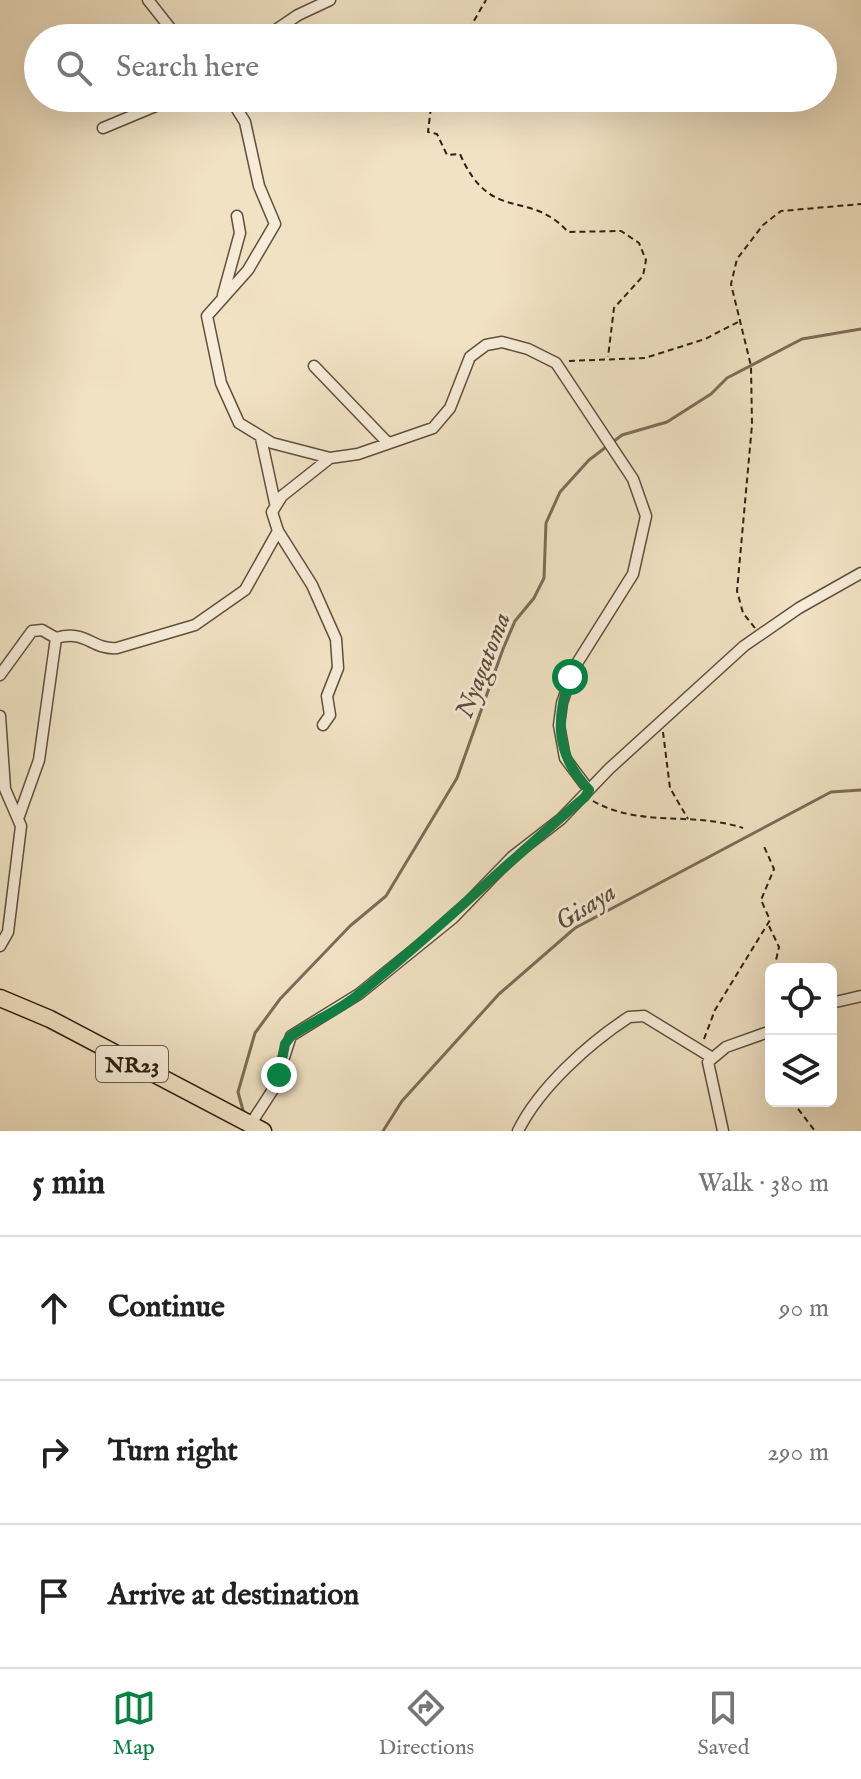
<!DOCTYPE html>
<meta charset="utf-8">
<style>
body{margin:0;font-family:"IM FELL English",serif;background:#f2f2f2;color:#222}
.controls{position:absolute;right:24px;bottom:24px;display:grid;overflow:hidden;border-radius:12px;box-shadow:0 8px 32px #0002}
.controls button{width:72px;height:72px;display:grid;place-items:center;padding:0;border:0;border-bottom:2px solid #e0e0e0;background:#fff;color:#222;font:40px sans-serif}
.stop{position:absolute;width:24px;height:24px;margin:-18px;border:6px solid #0b8043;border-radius:50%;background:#fff}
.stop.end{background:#0b8043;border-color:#fff;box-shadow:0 2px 8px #0008}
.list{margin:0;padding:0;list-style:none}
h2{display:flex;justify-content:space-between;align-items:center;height:104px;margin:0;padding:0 32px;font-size:34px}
h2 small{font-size:26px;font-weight:400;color:#767676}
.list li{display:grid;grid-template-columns:52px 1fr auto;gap:24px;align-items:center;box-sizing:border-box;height:144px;padding:0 32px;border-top:2px solid #e0e0e0}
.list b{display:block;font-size:30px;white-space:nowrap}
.list em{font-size:26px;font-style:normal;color:#767676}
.icon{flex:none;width:44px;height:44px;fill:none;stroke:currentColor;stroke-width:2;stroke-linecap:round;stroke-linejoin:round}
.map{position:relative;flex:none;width:861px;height:1131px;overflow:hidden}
.search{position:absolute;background:#fff;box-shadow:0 8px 32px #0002;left:24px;right:24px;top:24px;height:88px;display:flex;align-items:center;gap:20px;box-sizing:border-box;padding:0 28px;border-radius:44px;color:#767676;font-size:30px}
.sheet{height:536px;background:#fff}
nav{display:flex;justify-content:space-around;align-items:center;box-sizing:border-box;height:112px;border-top:2px solid #e0e0e0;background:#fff;font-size:22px;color:#767676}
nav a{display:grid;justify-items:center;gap:4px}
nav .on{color:#0b8043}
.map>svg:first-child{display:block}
</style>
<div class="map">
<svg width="861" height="1131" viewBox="0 0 861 1131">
<rect width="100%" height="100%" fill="#f1e2c3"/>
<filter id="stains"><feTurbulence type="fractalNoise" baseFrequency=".0025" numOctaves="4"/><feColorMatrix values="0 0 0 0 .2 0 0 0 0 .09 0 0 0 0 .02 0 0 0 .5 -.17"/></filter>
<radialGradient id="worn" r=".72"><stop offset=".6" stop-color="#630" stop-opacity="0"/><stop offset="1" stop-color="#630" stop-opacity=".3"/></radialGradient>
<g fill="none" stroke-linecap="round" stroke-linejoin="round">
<path stroke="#7d6c59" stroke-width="3" d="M244 1114 238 1092 255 1033 280 999 350 926 386 896 457 778 503 649 515 621 534 598 544 578 546 523 560 492 589 460 622 435 667 422 711 394 727 378 802 339 861 329
M383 1131 402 1101 499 994 575 928 831 792 861 790"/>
<defs>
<path id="street" d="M148 0 178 38
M264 38 298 15 330 0
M230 98 245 122 259 186 275 224 248 270 207 316 221 383 239 423 272 443 330 458 358 454 433 428 450 408 470 357 486 345 502 342 528 349 556 363 633 479 646 516 633 574 574 668 562 703 559 725 565 758 589 790
M103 128 175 98
M223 295 240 233 237 216
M314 366 387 442
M261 438 275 503
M56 638C87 629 91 650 117 648L195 625 245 590 278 531
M0 675 32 631 42 630 56 638 39 760 19 816
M0 716 5 789 21 826 8 932 0 946
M323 725 330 715 327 696 338 668 336 639 312 585 278 531 272 512 282 496 330 458
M831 1003 861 996
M250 1125 274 1088 291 1036 359 994 453 918 512 857 561 819 609 769 744 646 799 608 861 573
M518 1131C539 1088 589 1043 629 1017L644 1016 711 1057
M723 1131 708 1062 726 1047 771 1031"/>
<path id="primary" d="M0 998 50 1019 263 1131"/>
</defs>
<use href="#street" stroke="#61503f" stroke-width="13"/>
<use href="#primary" stroke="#311f13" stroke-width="19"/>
<path stroke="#311f13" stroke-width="2" stroke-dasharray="6 4" stroke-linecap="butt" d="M464 38 486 0
M432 98 428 132 437 134 447 155 460 154C491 225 529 188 568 232L621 231 639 243 646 260 643 276 614 308 608 357
M569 361 645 358 705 339 738 322
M755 628 743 613 737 591 752 425 751 366 731 284 737 259 763 225 781 211 861 204
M663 732 670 788 688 819
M593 801C641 828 691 811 743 828
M769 926 779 947 774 969
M771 1003V1010
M704 1039 715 1010 770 920 761 900 774 869 763 844
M766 1044 771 1060
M792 1101 815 1131"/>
<use href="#street" stroke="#f6ecd8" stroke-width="10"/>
<use href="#primary" stroke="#f1e2c3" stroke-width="16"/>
</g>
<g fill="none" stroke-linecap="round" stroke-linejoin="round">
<path stroke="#0b8043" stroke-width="10" d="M279 1075 285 1044 291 1036C313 1021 339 1011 359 994 437 931 508 862 585 797L589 790C556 755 555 721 570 677"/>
</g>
<g text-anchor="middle" stroke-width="6" stroke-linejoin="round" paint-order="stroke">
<rect fill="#f6ecd8" stroke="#6c5c4e" stroke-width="2" x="96" y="1046" width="72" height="36" rx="6"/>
<g font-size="22" font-weight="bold" fill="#311f13">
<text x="132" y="1072">NR23</text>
</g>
<g font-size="26" font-style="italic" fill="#5d4c3c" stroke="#f6ecd8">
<text transform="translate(482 665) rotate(-69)" y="9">Nyagatoma</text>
<text transform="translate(585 906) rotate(-32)" y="9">Gisaya</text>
</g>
</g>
<rect width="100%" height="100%" filter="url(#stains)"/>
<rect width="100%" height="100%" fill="url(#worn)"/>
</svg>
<div class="controls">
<button><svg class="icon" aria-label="locate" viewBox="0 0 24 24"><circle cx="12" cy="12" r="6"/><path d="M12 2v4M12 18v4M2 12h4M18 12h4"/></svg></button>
<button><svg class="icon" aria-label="layers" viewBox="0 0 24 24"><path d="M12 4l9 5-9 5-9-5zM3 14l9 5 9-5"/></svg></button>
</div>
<div class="stop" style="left:570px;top:677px"></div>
<div class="stop end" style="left:279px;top:1075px"></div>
<div class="search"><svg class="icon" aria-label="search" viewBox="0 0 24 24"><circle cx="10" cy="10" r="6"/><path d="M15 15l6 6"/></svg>Search here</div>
</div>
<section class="sheet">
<h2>5 min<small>Walk · 380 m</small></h2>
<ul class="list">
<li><svg class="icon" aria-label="ahead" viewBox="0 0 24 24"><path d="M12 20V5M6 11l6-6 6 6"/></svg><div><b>Continue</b></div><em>90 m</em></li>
<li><svg class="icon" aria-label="right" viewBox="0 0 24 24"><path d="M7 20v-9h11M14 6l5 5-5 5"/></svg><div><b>Turn right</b></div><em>290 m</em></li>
<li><svg class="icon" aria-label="arrive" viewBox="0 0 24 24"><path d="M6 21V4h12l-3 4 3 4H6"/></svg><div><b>Arrive at destination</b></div></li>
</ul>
</section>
<nav>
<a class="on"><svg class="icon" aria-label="map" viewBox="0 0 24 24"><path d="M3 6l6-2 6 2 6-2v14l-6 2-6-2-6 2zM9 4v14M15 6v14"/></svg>Map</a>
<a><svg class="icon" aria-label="directions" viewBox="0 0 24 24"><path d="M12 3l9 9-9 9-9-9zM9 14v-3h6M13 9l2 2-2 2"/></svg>Directions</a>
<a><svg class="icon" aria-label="saved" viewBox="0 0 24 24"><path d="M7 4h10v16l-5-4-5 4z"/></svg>Saved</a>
</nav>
